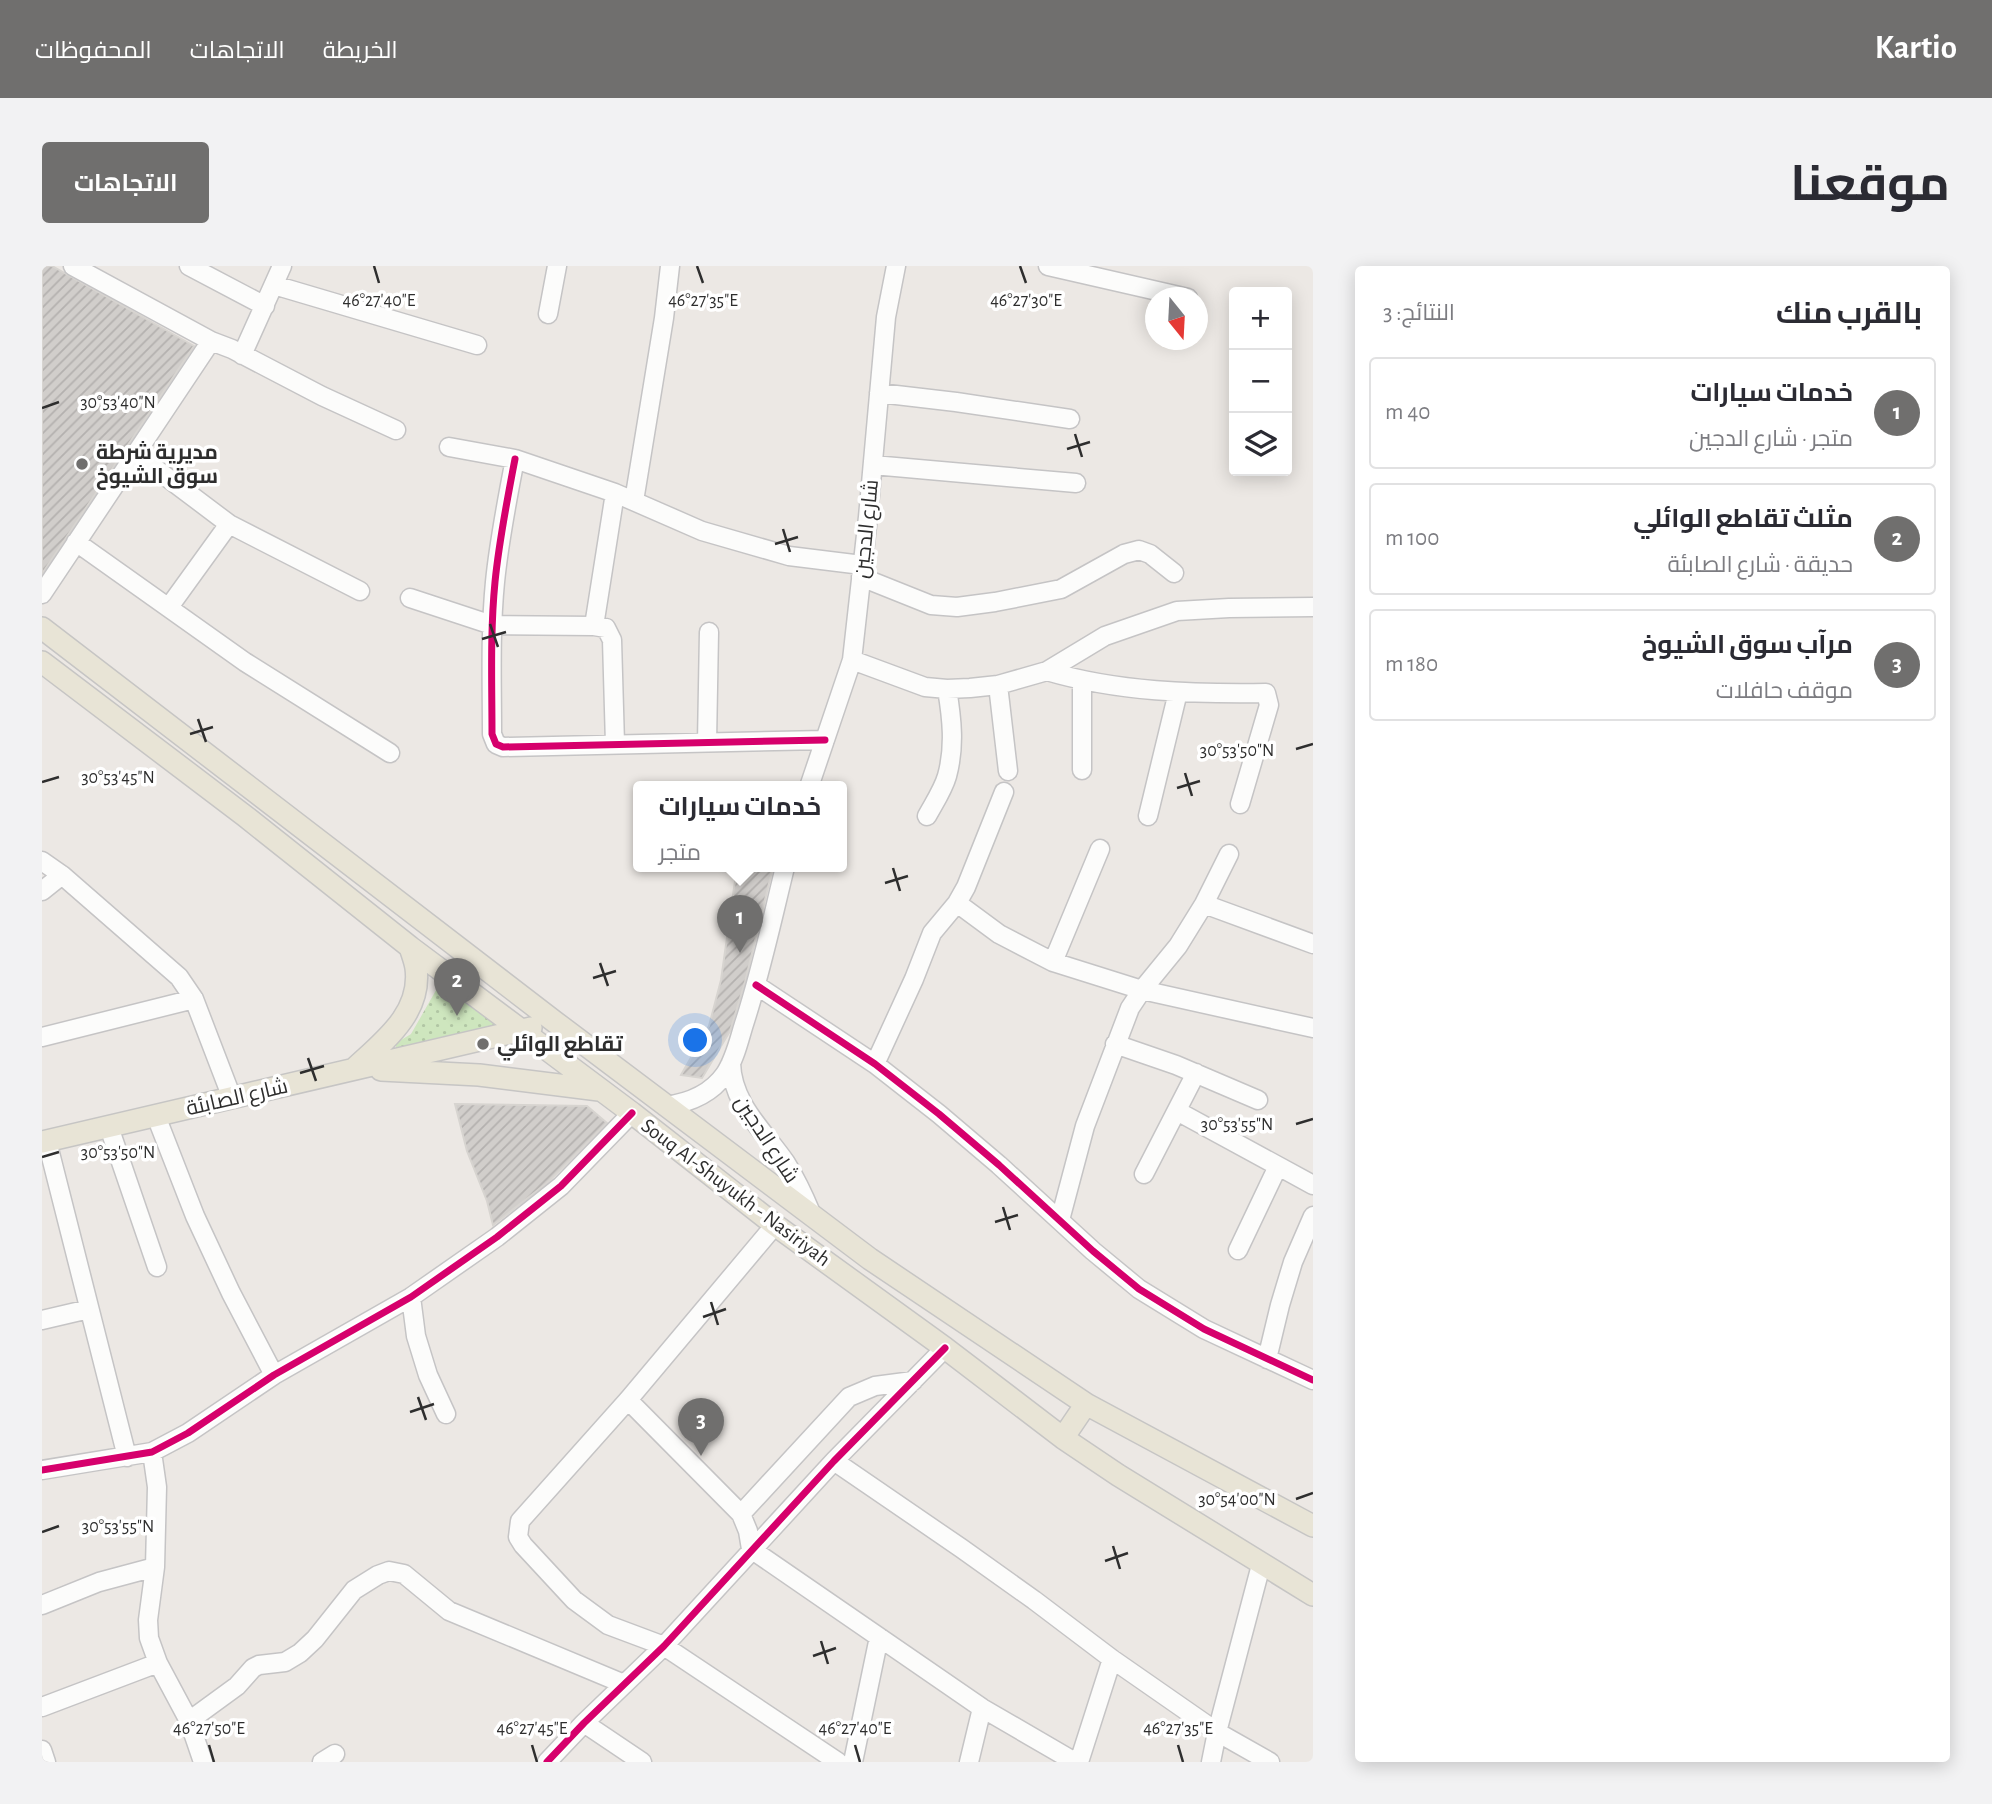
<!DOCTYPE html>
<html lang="ar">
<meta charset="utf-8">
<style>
body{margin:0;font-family:"Alegreya Sans",Cairo,sans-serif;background:#f2f2f3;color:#2b2b33;direction:rtl}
.controls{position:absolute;right:21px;top:21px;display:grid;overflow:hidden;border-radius:7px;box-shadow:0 4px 18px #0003}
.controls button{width:63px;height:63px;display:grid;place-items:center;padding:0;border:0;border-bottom:2px solid #e1e1e2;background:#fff;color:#2b2b33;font:35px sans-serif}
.compass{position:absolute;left:1103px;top:21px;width:63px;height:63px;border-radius:50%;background:#fff;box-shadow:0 4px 18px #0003;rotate:162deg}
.you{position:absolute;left:654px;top:775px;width:24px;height:24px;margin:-18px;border:5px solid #fff;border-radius:50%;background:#1a73e8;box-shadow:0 0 0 10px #1a73e833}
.badge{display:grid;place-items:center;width:46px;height:46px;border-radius:50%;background:#706f6e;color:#fff;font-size:23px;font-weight:700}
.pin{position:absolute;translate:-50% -58px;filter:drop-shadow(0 2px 4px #0008)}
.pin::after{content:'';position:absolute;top:37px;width:24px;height:21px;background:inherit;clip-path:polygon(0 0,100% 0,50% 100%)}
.popup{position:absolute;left:591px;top:515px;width:214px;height:91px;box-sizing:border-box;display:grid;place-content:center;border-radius:7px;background:#fff;filter:drop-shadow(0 2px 5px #0005);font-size:23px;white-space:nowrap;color:#7c7c81}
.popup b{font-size:26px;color:#2b2b33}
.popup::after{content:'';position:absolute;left:50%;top:100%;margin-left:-14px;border:14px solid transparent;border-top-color:#fff}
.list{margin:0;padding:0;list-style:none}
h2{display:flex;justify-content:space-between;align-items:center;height:91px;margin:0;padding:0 28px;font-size:30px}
h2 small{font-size:23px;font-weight:400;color:#7c7c81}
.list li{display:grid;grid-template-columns:46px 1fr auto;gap:21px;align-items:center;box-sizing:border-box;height:112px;margin:0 14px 14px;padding:0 14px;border:2px solid #e1e1e2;border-radius:7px}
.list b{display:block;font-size:26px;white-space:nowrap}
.list p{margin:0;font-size:23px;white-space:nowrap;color:#7c7c81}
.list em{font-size:23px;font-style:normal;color:#7c7c81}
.icon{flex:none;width:38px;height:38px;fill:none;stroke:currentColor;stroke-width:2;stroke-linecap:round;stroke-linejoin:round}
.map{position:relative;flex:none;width:1271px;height:1496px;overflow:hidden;direction:ltr;border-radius:7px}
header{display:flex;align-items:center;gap:42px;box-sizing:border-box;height:98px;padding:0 35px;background:#706f6e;color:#fff}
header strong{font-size:33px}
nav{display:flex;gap:38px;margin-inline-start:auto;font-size:24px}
.intro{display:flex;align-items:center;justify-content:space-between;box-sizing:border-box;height:168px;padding:0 42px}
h1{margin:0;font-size:49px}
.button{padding:18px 32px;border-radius:7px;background:#706f6e;color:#fff;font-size:24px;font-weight:700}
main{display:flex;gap:42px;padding:0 42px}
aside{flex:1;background:#fff;border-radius:7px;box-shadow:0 4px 18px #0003}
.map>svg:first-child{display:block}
</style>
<header>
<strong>Kartio</strong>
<nav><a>الخريطة</a><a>الاتجاهات</a><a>المحفوظات</a></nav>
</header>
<div class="intro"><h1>موقعنا</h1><a class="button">الاتجاهات</a></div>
<main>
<aside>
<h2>بالقرب منك<small>النتائج: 3</small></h2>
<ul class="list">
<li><span class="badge">1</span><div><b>خدمات سيارات</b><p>متجر · شارع الدجين</p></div><em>40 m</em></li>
<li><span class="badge">2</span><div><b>مثلث تقاطع الوائلي</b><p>حديقة · شارع الصابئة</p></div><em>100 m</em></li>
<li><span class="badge">3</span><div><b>مرآب سوق الشيوخ</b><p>موقف حافلات</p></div><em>180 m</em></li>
</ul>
</aside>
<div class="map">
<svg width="1271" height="1496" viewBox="0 0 1271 1496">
<defs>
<pattern id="garden-dots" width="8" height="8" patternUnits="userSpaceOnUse" patternTransform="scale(1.75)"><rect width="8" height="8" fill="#cee6be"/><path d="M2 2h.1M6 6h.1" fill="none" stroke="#b1c6a4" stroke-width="1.8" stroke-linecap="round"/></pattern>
<pattern id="building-hatch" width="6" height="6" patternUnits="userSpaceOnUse" patternTransform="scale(1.75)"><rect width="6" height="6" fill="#d1cecb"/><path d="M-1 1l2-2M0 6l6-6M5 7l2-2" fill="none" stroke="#b4b1af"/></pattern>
</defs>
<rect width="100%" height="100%" fill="#ece8e4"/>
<path fill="url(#garden-dots)" d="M401 712 455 754 454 759 356 784 354 782V777L369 768Z"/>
<path fill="url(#building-hatch)" stroke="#d7d4d0" stroke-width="2" d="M0 0H10L152 80 0 308Z
M695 601H731L703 716 688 765 660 812 639 809 667 760 679 714Z
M413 838 545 840 565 857 505 917 451 959 445 935 425 885Z"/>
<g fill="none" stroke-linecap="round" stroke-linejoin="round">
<defs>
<path id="minor" d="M147 0 223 40
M1006 0 1146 32
M232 19 435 79
M506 48 515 0
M169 75 190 83 280 130 354 164
M200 89 240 0
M837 127 914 136 1028 153
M407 181 473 193 573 227 660 265 747 290 820 299
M94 188 187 258 318 325
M473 193C465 234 457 275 453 316 448 367 450 418 450 468L454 478 461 481 783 474
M831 199 1034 217
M592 235 622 52 628 0
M34 276 203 396 348 487
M819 311 889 339 915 341 953 336 1019 323 1082 288 1097 284 1108 288 1132 307
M0 328 169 75 31 0
M368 332 450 359 552 360 564 362 570 374 573 478
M127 341 187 258
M552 360 573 227
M810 394 883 421 905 423 928 422 956 419 1005 405 1063 370 1135 345 1187 342 1271 341
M1005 405C1076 426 1151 428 1224 427L1227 439 1198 538
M1040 415V504
M956 419 966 505
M665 476 667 366
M767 521 810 394 826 251 844 51 854 0
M885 550C892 537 901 524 905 510 913 481 910 453 905 423
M1106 550 1136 426
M0 595 20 609 137 711 152 733 190 832
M0 625 20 609
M915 637 957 668 1011 696 1100 724 1271 762
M1162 638 1271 678
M1011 696 1058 583
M714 719 833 798 897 848 957 899 1051 985 1097 1023 1162 1063 1271 1114
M0 771 152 733
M1073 778 1134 799 1216 834
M689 797C690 838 722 865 744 897 754 913 762 930 769 947
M833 798 872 713 890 667 915 637 924 621 962 526
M623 840C647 837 669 828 683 808 693 793 697 774 702 758 719 706 730 654 743 601
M1135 845 1271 919
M114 850 153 950 189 1027 232 1109
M67 861 115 1001
M5 875 85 1191
M1102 908 1154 807
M1018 954 1043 860 1088 742 1100 724 1136 680 1162 638 1187 588
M733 959 586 1134 478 1255 476 1271 481 1279 532 1334 566 1359 622 1380 796 1496
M1196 984 1236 900
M369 1031 374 1070 386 1109 404 1148
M0 1054 47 1043
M1225 1093 1238 1039 1251 996 1271 950
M586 1134 699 1248 706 1265 709 1283 940 1442 1033 1496
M110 1186 115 1221 113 1301 106 1354 107 1372 116 1397 147 1455 161 1496
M792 1195 919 1282 992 1334 1070 1393 1175 1466 1228 1496
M0 1204 110 1186 146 1167 232 1109 369 1031 455 971 519 920 590 847
M699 1248 807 1131 833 1120 871 1115
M0 1339 57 1316 113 1301
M0 1441 116 1397
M147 1455 195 1420 211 1402 217 1399 243 1396 258 1387 273 1373 312 1324 336 1309 347 1305 362 1308 407 1345 582 1418
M542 1457 600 1496
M0 1484 4 1496
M280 1496 293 1488
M505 1496 542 1457 622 1380 792 1195 903 1082
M811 1496 837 1371
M927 1496 940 1442
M1037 1496 1070 1393
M1169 1496 1175 1466 1219 1299"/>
<path id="major" d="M0 362 513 756 828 993 1044 1138 1271 1260
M0 396 203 550 368 681 590 847 733 959 903 1082 1021 1172 1076 1209 1271 1329
M313 802C342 775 380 747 374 702 373 695 370 688 368 681
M339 804 437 809 557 824
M0 876 489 762
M1021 1172 1044 1138"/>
</defs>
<use href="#minor" stroke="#c5c4c5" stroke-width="21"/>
<use href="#major" stroke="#c6c5c4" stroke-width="24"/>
<use href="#minor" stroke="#fcfcfb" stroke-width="18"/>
<use href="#major" stroke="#e8e4d6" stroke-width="21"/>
<defs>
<path id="cycleway" d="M473 193C465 234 457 275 453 316 448 367 450 418 450 468L454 478 461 481 783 474
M714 719 833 798 897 848 957 899 1051 985 1097 1023 1162 1063 1271 1114
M0 1204 110 1186 146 1167 232 1109 369 1031 455 971 519 920 590 847
M505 1496 542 1457 622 1380 792 1195 903 1082"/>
</defs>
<use href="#cycleway" stroke="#fff" stroke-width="11"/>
<use href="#cycleway" stroke="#d6006c" stroke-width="7"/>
</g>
<path fill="none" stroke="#2e2e2e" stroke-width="2.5" d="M332 0 337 17M655 0 661 17M978 0 984 17M0 142 17 136M1033 168 1040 191M1025 183 1048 176M741 263 748 286M733 278 756 271M448 358 456 381M440 373 464 366M156 453 164 476M148 468 171 461M1254 483 1271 478M1143 507 1150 530M0 516 17 511M1135 522 1158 515M851 602 858 625M843 617 866 610M558 697 566 720M551 712 574 705M266 792 274 815M258 807 282 800M1254 858 1271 853M0 891 17 886M961 941 968 964M953 956 976 949M669 1036 676 1059M661 1051 684 1043M376 1131 384 1154M368 1146 392 1138M1254 1233 1271 1227M0 1266 17 1260M1071 1280 1078 1303M1063 1295 1086 1287M779 1375 786 1398M771 1390 794 1382M167 1479 172 1496M490 1479 495 1496M813 1479 818 1496M1136 1479 1141 1496"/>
<g fill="#706f6e" stroke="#fff" stroke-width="2.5">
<circle cx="40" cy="198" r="7"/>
<circle cx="441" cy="778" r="7"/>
</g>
<g text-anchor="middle" stroke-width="7" stroke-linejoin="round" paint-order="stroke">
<g font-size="21" font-weight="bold" fill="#2e2e2e" stroke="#fff" text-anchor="start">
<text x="54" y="193">مديرية شرطة<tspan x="54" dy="24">سوق الشيوخ</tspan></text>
<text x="455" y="785">تقاطع الوائلي</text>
</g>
<g font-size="21" fill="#2e2e2e" stroke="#fff">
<text transform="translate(824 263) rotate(-84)" y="7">شارع الدجين</text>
<text transform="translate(195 831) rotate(-13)" y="7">شارع الصابئة</text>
<text transform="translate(725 873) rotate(57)" y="7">شارع الدجين</text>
<text transform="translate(694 926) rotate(37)" y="7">Souq Al-Shuyukh - Nasiriyah</text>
</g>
</g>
<g font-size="18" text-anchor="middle" fill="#2e2e2e" stroke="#fff" stroke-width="7" stroke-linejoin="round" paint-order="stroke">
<text x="337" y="40">46°27'40"E</text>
<text x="661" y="40">46°27'35"E</text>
<text x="984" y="40">46°27'30"E</text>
<text x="76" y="142">30°53'40"N</text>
<text x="1195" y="490">30°53'50"N</text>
<text x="76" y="517">30°53'45"N</text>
<text x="1195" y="864">30°53'55"N</text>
<text x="76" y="892">30°53'50"N</text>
<text x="1195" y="1239">30°54'00"N</text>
<text x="76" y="1266">30°53'55"N</text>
<text x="167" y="1468">46°27'50"E</text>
<text x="490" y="1468">46°27'45"E</text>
<text x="813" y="1468">46°27'40"E</text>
<text x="1136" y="1468">46°27'35"E</text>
</g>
</svg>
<div class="controls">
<button>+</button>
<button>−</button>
<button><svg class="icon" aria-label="layers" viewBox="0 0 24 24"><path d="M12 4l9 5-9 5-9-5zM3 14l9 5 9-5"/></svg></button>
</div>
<svg class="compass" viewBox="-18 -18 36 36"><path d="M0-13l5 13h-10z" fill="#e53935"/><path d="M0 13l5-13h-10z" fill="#7c7c81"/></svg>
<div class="you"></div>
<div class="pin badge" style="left:698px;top:687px">1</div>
<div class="popup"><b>خدمات سيارات</b>متجر</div>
<div class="pin badge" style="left:415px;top:750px">2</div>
<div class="pin badge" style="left:659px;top:1190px">3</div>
</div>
</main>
